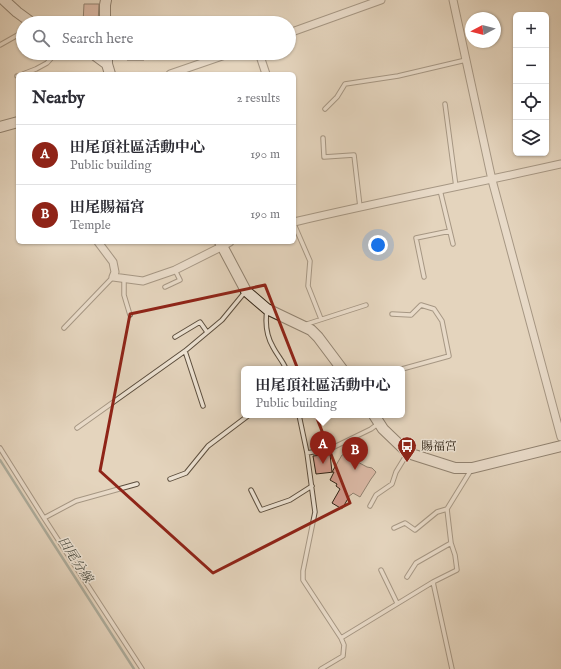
<!DOCTYPE html>
<meta charset="utf-8">
<style>
body{margin:0;font-family:"IM FELL English","Noto Serif TC",serif;background:#f2f2f3;color:#2b2b33}
.controls{position:absolute;right:12px;top:12px;display:grid;overflow:hidden;border-radius:6px;box-shadow:0 1px 3px #0004}
.controls button{width:36px;height:36px;display:grid;place-items:center;padding:0;border:0;border-bottom:1px solid #e1e1e2;background:#fff;color:#2b2b33;font:20px sans-serif}
.compass{position:absolute;left:465px;top:12px;width:36px;height:36px;border-radius:50%;background:#fff;box-shadow:0 1px 3px #0004;rotate:263deg}
.you{position:absolute;left:378px;top:245px;width:14px;height:14px;margin:-10px;border:3px solid #fff;border-radius:50%;background:#1a73e8;box-shadow:0 0 0 6px #1a73e833}
.badge{display:grid;place-items:center;width:26px;height:26px;border-radius:50%;background:#8f2418;color:#fff;font-size:13px;font-weight:700}
.pin{position:absolute;translate:-50% -33px;filter:drop-shadow(0 1px 2px #0008)}
.pin::after{content:'';position:absolute;top:21px;width:14px;height:12px;background:inherit;clip-path:polygon(0 0,100% 0,50% 100%)}
.popup{position:absolute;left:241px;top:366px;width:164px;height:52px;box-sizing:border-box;display:grid;place-content:center;border-radius:6px;background:#fff;filter:drop-shadow(0 1px 3px #0005);font-size:13px;white-space:nowrap;color:#7c7c81}
.popup b{font-size:15px;color:#2b2b33}
.popup::after{content:'';position:absolute;left:50%;top:100%;margin-left:-8px;border:8px solid transparent;border-top-color:#fff}
.list{margin:0;padding:0;list-style:none}
h2{display:flex;justify-content:space-between;align-items:center;height:52px;margin:0;padding:0 16px;font-size:17px}
h2 small{font-size:13px;font-weight:400;color:#7c7c81}
.list li{display:grid;grid-template-columns:26px 1fr auto;gap:12px;align-items:center;box-sizing:border-box;height:60px;padding:0 16px;border-top:1px solid #e1e1e2}
.list b{display:block;font-size:15px;white-space:nowrap}
.list p{margin:0;font-size:13px;white-space:nowrap;color:#7c7c81}
.list em{font-size:13px;font-style:normal;color:#7c7c81}
.icon{flex:none;width:22px;height:22px;fill:none;stroke:currentColor;stroke-width:2;stroke-linecap:round;stroke-linejoin:round}
.map{position:relative;flex:none;width:561px;height:669px;overflow:hidden}
.search{position:absolute;background:#fff;box-shadow:0 1px 3px #0004;left:16px;top:16px;width:280px;height:44px;display:flex;align-items:center;gap:10px;box-sizing:border-box;padding:0 14px;border-radius:22px;color:#7c7c81;font-size:15px}
.panel{position:absolute;background:#fff;box-shadow:0 1px 3px #0004;left:16px;top:72px;width:280px;height:172px;border-radius:6px}
.map>svg:first-child{display:block}
</style>
<div class="map">
<svg width="561" height="669" viewBox="0 0 561 669">
<rect width="100%" height="100%" fill="#e4d4bd"/>
<filter id="stains"><feTurbulence type="fractalNoise" baseFrequency=".005" numOctaves="4"/><feColorMatrix values="0 0 0 0 .2 0 0 0 0 .09 0 0 0 0 .02 0 0 0 .5 -.17"/></filter>
<radialGradient id="worn" r=".72"><stop offset=".6" stop-color="#630" stop-opacity="0"/><stop offset="1" stop-color="#630" stop-opacity=".3"/></radialGradient>
<g fill="none" stroke-linecap="round" stroke-linejoin="round">
<path stroke="#6c7c72" stroke-width="2.5" d="M0 460 51 540 134 669"/>
</g>
<path fill="#d29b8d" stroke="#2e2113" d="M84 4H99L98 23H83Z
M127 53H144V60H127Z
M347 453 350 455 352 459 367 467 372 468 376 472 374 475 371 479 360 497 353 493 351 495H350L342 509 332 503 340 489 336 486 337 484 330 480 334 472 316 474 313 456 330 454 332 472 342 455Z"/>
<g fill="none" stroke-linecap="round" stroke-linejoin="round">
<defs>
<path id="lane" d="M0 45 23 32
M23 74 36 69 47 63 56 53
M17 76H18
M445 104 456 187
M325 109 337 97 345 84 398 76 466 60
M323 138 324 157 354 155 360 207
M440 190 453 244
M294 224 310 261 308 286 321 319
M424 277 416 238 450 231
M124 279V295L130 315
M165 287 180 280 175 270
M267 310C265 323 266 335 273 347 277 355 283 361 286 369
M392 314 411 315 421 305 434 309 442 321 449 356 402 369
M304 325 366 305
M64 328 113 277
M175 337 200 322 207 332
M185 351 203 406
M299 415 307 453 330 449 371 429 379 423
M77 428 185 351 222 320 245 292
M0 448 44 518 142 669
M307 453 315 512 303 571V580L341 638 344 645 343 656 321 669
M170 479 186 473 208 446 249 415
M251 490 261 510 290 500 312 486
M370 506 376 495 392 484 396 472 407 454
M44 518 76 501 137 484
M394 528 405 523 415 530 437 512 447 509
M381 570 397 603
M407 577 416 563 451 543
M341 638 433 582
M452 669 433 582 457 570 455 555 451 543 447 509 471 470"/>
<path id="street" d="M453 0 492 180 561 437
M289 33 381 0
M259 53 266 74
M170 74 231 53
M294 222C383 201 472 184 561 164
M98 242 113 262 115 272 113 277 143 281 175 270 223 246 230 242"/>
<path id="secondary" d="M4 0 17 12 32 23
M105 23V5L106 0
M92 53 107 64
M107 53V64L110 74
M0 127 18 122
M220 242 246 291 267 309 311 330 318 337 342 369
M374 415 383 429 408 453 455 468H472L561 446"/>
</defs>
<use href="#lane" stroke="#5c4e3e" stroke-width="5.5"/>
<use href="#street" stroke="#5c4e3e" stroke-width="9"/>
<use href="#secondary" stroke="#2e2113" stroke-width="12"/>
<use href="#lane" stroke="#ede3d4" stroke-width="3.5"/>
<use href="#street" stroke="#ede3d4" stroke-width="7"/>
<use href="#secondary" stroke="#ede3d4" stroke-width="10"/>
</g>
<path d="M0 0H561V669H0ZM265 285 350 503 213 573 100 471 130 314Z" fill="#e4d4bd" fill-opacity=".55" fill-rule="evenodd"/>
<path fill="none" stroke="#8f2418" stroke-width="3" stroke-linejoin="round" d="M265 285 350 503 213 573 100 471 130 314Z"/>
<defs>
<symbol id="bus-pin" viewBox="-11 -11 22 30"><path d="M0 17L-7.5 6A9.5 9.5 0 1 1 7.5 6Z" fill="#8f2418" stroke="#ede3d4"/><path d="M-5-6H5V4H4V6H2V4H-2V6H-4V4H-5ZM-3.5-4V0h7V-4ZM-3.5 1.2v1.5H-2V1.2ZM2 1.2v1.5H3.5V1.2Z" fill="#fff"/></symbol>
</defs>
<g fill-rule="evenodd">
<use href="#bus-pin" x="396" y="435" width="22" height="30"/>
</g>
<g text-anchor="middle" stroke-width="3" stroke-linejoin="round" paint-order="stroke">
<g font-size="12" fill="#2e2113" stroke="#ede3d4" text-anchor="start">
<text x="421" y="450">賜福宮</text>
</g>
<g font-size="13" font-style="italic" fill="#4d4e43" stroke="#ede3d4">
<text transform="translate(76 559) rotate(57)" y="5">田尾分線</text>
</g>
</g>
<rect width="100%" height="100%" filter="url(#stains)"/>
<rect width="100%" height="100%" fill="url(#worn)"/>
</svg>
<div class="controls">
<button>+</button>
<button>−</button>
<button><svg class="icon" aria-label="locate" viewBox="0 0 24 24"><circle cx="12" cy="12" r="6"/><path d="M12 2v4M12 18v4M2 12h4M18 12h4"/></svg></button>
<button><svg class="icon" aria-label="layers" viewBox="0 0 24 24"><path d="M12 4l9 5-9 5-9-5zM3 14l9 5 9-5"/></svg></button>
</div>
<svg class="compass" viewBox="-18 -18 36 36"><path d="M0-13l5 13h-10z" fill="#e53935"/><path d="M0 13l5-13h-10z" fill="#7c7c81"/></svg>
<div class="you"></div>
<div class="pin badge" style="left:323px;top:464px">A</div>
<div class="popup"><b>田尾頂社區活動中心</b>Public building</div>
<div class="pin badge" style="left:355px;top:470px">B</div>
<div class="search"><svg class="icon" aria-label="search" viewBox="0 0 24 24"><circle cx="10" cy="10" r="6"/><path d="M15 15l6 6"/></svg>Search here</div>
<section class="panel">
<h2>Nearby<small>2 results</small></h2>
<ul class="list">
<li><span class="badge">A</span><div><b>田尾頂社區活動中心</b><p>Public building</p></div><em>190 m</em></li>
<li><span class="badge">B</span><div><b>田尾賜福宮</b><p>Temple</p></div><em>190 m</em></li>
</ul>
</section>
</div>
